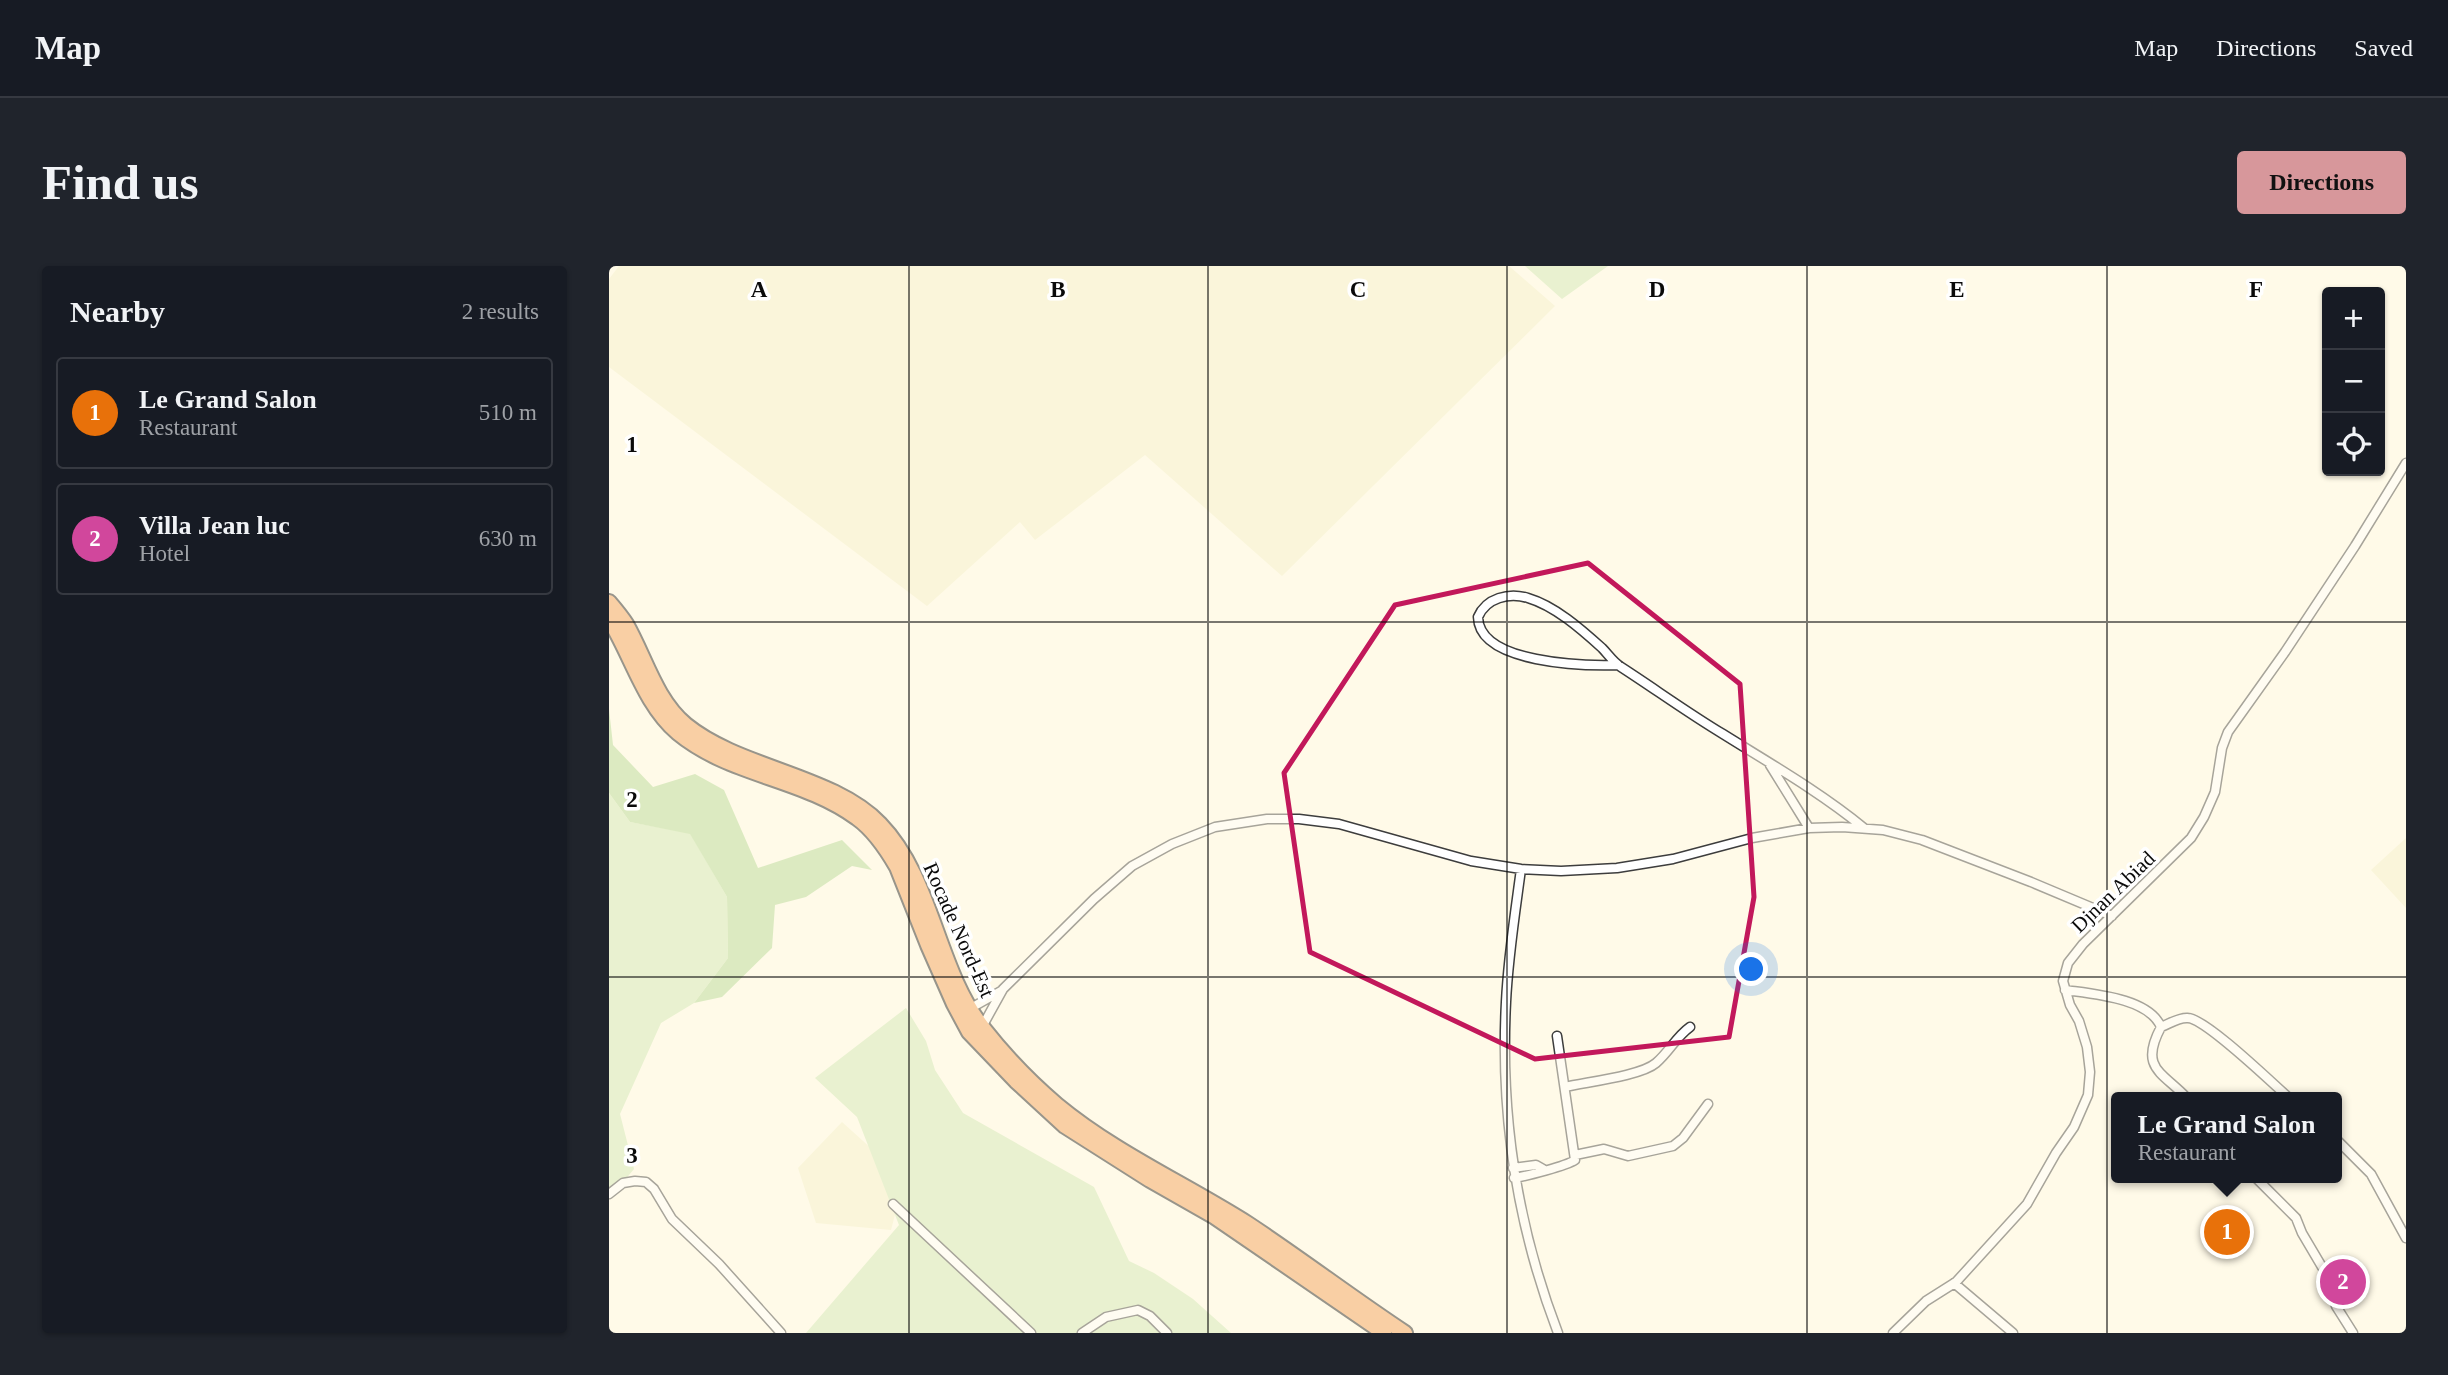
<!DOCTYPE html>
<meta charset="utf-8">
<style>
body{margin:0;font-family:"Times New Roman",serif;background:#20242c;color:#f1f3f6}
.controls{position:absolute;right:21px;top:21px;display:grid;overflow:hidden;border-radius:7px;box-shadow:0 2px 5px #0004}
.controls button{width:63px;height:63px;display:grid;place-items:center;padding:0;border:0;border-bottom:2px solid #363941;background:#171b24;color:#f1f3f6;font:35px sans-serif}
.you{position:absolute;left:1143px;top:704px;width:24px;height:24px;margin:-18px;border:5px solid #fff;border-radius:50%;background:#1a73e8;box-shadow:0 0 0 10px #1a73e833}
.badge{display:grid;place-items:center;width:46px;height:46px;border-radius:50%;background:#d7979b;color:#fff;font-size:23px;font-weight:700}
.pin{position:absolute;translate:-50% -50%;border:4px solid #fff;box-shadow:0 2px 7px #0006}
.popup{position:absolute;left:1502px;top:826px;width:231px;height:91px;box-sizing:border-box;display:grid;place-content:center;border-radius:7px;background:#171b24;filter:drop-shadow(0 2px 5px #0005);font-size:23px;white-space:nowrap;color:#9ea1a6}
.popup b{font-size:26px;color:#f1f3f6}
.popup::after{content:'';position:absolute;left:50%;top:100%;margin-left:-14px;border:14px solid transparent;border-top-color:#171b24}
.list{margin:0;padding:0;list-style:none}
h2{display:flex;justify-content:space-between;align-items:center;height:91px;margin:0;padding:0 28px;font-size:30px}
h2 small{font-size:23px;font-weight:400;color:#9ea1a6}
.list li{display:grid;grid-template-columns:46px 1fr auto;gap:21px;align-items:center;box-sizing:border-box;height:112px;margin:0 14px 14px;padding:0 14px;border:2px solid #363941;border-radius:7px}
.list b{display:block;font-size:26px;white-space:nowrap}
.list p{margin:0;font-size:23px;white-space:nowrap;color:#9ea1a6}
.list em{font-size:23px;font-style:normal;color:#9ea1a6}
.icon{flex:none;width:38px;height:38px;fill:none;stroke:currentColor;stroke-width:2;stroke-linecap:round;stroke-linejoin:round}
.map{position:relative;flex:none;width:1797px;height:1067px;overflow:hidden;border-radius:7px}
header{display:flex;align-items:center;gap:42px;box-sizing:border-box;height:98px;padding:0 35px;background:#171b24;border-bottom:2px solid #363941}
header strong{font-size:33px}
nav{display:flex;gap:38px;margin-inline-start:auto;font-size:24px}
.intro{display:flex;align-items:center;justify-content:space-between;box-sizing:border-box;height:168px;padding:0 42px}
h1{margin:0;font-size:49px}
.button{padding:18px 32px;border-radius:7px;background:#d7979b;color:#111;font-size:24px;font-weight:700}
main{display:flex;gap:42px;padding:0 42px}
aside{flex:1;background:#171b24;border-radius:7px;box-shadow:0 2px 5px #0004}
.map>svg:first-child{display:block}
</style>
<header>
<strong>Map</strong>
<nav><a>Map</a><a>Directions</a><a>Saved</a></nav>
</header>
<div class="intro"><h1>Find us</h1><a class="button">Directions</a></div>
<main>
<aside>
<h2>Nearby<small>2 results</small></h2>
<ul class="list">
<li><span class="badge" style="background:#e8710a">1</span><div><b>Le Grand Salon</b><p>Restaurant</p></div><em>510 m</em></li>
<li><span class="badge" style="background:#d1479c">2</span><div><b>Villa Jean luc</b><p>Hotel</p></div><em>630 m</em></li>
</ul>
</aside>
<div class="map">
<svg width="1797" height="1067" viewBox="0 0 1797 1067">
<rect width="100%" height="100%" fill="#fffae8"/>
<path fill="#f3f0ca" d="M10 0H900L946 40 673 310 536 189 426 274 411 256 318 340 0 101V13Z
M1797 572V642L1762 604Z
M233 856 264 884 289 937 282 964 207 957 189 902Z"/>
<path fill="#cee7b3" d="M916 0H999L953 33Z
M0 527 21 556 81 567 118 631 119 692 85 737 52 757 11 848 25 903 0 933Z
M297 742 317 775 326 804 354 847 485 921 520 995 545 1007 584 1033 622 1067H197L290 959 248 851 206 812Z"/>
<path fill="#b2d893" d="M0 443 4 479 44 521 86 508 115 524 149 602 233 574 263 604 243 600 197 631 166 639 163 682 113 731 85 737 119 692 118 631 81 568 21 556 0 527Z"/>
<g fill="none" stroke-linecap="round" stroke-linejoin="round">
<defs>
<path id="street" d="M1009 399C976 400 870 398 869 351 877 332 900 326 919 332 946 340 972 363 993 382 999 388 1004 396 1012 401 1046 423 1079 447 1114 468 1162 498 1211 526 1255 562
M1161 499 1200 562
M912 603C906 648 899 692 897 736 891 851 908 960 949 1067
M1456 724C1484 728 1540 732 1552 761 1530 802 1553 806 1577 831
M362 742 392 725
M373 761 394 723 485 633 523 600 563 578 606 561 658 553H690L730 558 862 595 912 603 952 605 1008 602 1064 593 1143 572 1200 562 1233 561 1274 564 1313 574 1422 616 1503 650
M1552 761C1560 758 1570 751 1579 752 1597 753 1662 816 1679 831
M956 821C977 816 1032 810 1047 797 1060 786 1067 771 1081 761
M1728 874 1762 908 1797 972
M966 889 995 883 1019 890 1064 880 1074 872 1099 838
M904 902 927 899 934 903
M905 912C918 910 957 900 966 894L948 770
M1647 912 1687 952 1693 967 1719 1011 1727 1040 1744 1067
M0 928 14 917 26 915 37 916 45 923 63 953 110 998 172 1067
M284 938 422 1067
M1345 1017 1404 1067
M473 1067 497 1051 529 1044 541 1050 558 1067
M1284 1067 1317 1035 1347 1016 1418 938 1447 887 1465 861 1479 829 1481 806 1478 781 1470 755 1461 739 1454 715 1459 697 1474 678 1582 572 1595 551 1606 526 1613 482 1619 466 1676 386 1746 280 1797 197"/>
<path id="highway" d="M0 336C6 343 12 350 17 358 36 391 46 433 77 459 131 503 224 509 271 558 324 613 327 702 374 762 396 790 422 817 448 839 506 887 576 918 639 958 692 993 743 1032 796 1067
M0 353C23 390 35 438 69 467 121 510 194 512 248 552 265 564 277 582 288 601L319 679 345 738 360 766 407 815 456 860 541 914 606 951 775 1067"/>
</defs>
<use href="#street" stroke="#3d3d3d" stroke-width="11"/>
<use href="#highway" stroke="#1b1b1b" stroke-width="18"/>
<use href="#street" stroke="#fff" stroke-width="8"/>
<use href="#highway" stroke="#f29c52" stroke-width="14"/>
</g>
<path d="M0 0H1797V1067H0ZM979 297 1131 418 1145 631 1120 771 926 793 701 686 675 507 786 339Z" fill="#fffae8" fill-opacity=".55" fill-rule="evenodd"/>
<path fill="none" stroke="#c2185b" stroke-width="5" stroke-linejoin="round" d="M979 297 1131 418 1145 631 1120 771 926 793 701 686 675 507 786 339Z"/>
<path fill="none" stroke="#0a0a0a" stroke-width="2" stroke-opacity="0.55" d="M300 0V1067M599 0V1067M898 0V1067M1198 0V1067M1498 0V1067M0 356H1797M0 711H1797"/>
<g text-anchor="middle" stroke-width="7" stroke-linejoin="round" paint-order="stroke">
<g font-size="21" fill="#0a0a0a" stroke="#fff">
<text transform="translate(1504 626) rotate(-44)" y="7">Djnan Abiad</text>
<text transform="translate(350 664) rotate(66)" y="7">Rocade Nord-Est</text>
</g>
</g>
<g font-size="23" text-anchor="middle" font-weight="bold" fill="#0a0a0a" stroke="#fff" stroke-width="7" stroke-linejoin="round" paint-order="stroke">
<text x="150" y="31">A</text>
<text x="449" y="31">B</text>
<text x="749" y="31">C</text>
<text x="1048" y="31">D</text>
<text x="1348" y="31">E</text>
<text x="1647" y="31">F</text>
<text x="23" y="186">1</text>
<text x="23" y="541">2</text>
<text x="23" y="897">3</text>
</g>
</svg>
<div class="controls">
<button>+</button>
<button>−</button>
<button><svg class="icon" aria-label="locate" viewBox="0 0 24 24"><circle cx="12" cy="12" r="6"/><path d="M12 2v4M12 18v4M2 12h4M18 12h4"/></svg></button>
</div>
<div class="you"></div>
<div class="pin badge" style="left:1618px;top:966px;background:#e8710a">1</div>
<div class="popup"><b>Le Grand Salon</b>Restaurant</div>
<div class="pin badge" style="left:1734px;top:1016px;background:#d1479c">2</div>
</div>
</main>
